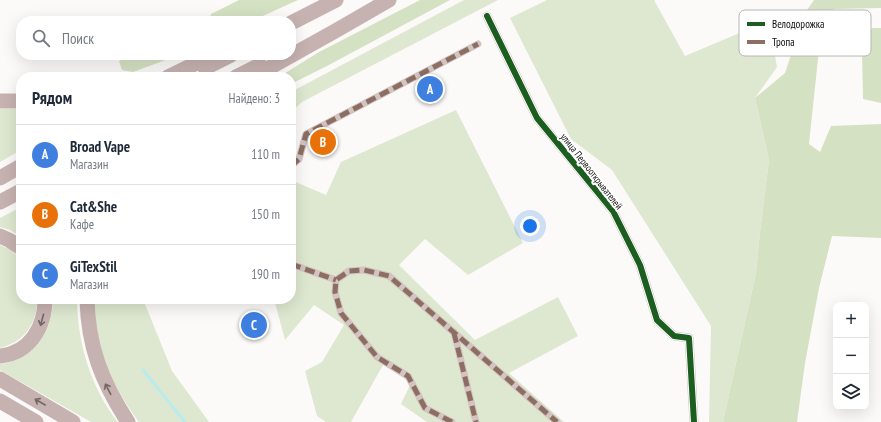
<!DOCTYPE html>
<html lang="ru">
<meta charset="utf-8">
<style>
body{margin:0;font-family:"PT Sans Narrow",sans-serif;background:#f6f6f7;color:#1f2937}
.controls{position:absolute;right:12px;bottom:12px;display:grid;overflow:hidden;border-radius:8px;box-shadow:0 4px 16px #0002}
.controls button{width:36px;height:36px;display:grid;place-items:center;padding:0;border:0;border-bottom:1px solid #e0e1e3;background:#fff;color:#1f2937;font:20px sans-serif}
.you{position:absolute;left:530px;top:226px;width:14px;height:14px;margin:-10px;border:3px solid #fff;border-radius:50%;background:#1a73e8;box-shadow:0 0 0 6px #1a73e833}
.badge{display:grid;place-items:center;width:26px;height:26px;border-radius:50%;background:#615f5e;color:#fff;font-size:13px;font-weight:700}
.pin{position:absolute;translate:-50% -50%;border:2px solid #fff;box-shadow:0 1px 4px #0006}
.list{margin:0;padding:0;list-style:none}
h2{display:flex;justify-content:space-between;align-items:center;height:52px;margin:0;padding:0 16px;font-size:17px}
h2 small{font-size:13px;font-weight:400;color:#747a83}
.list li{display:grid;grid-template-columns:26px 1fr auto;gap:12px;align-items:center;box-sizing:border-box;height:60px;padding:0 16px;border-top:1px solid #e0e1e3}
.list b{display:block;font-size:15px;white-space:nowrap}
.list p{margin:0;font-size:13px;white-space:nowrap;color:#747a83}
.list em{font-size:13px;font-style:normal;color:#747a83}
.icon{flex:none;width:22px;height:22px;fill:none;stroke:currentColor;stroke-width:2;stroke-linecap:round;stroke-linejoin:round}
.map{position:relative;flex:none;width:881px;height:422px;overflow:hidden}
.search{position:absolute;background:#fff;box-shadow:0 4px 16px #0002;left:16px;top:16px;width:280px;height:44px;display:flex;align-items:center;gap:10px;box-sizing:border-box;padding:0 14px;border-radius:16px;color:#747a83;font-size:15px}
.panel{position:absolute;background:#fff;box-shadow:0 4px 16px #0002;left:16px;top:72px;width:280px;height:232px;border-radius:16px}
.map>svg:first-child{display:block}
</style>
<div class="map">
<svg width="881" height="422" viewBox="0 0 881 422">
<rect width="100%" height="100%" fill="#fcfaf8"/>
<path fill="#dee7cf" d="M464 0H498L302 102 291 112V92Z
M547 0H654L685 56 756 26 772 39 777 67 755 98 769 160 760 232 756 273 724 417V422H709L711 326 612 170 571 139 510 18Z
M0 109H21V150L0 162Z
M456 110 523 243 468 275 425 239 399 265 475 340 558 297 578 336 509 373 564 422H427L401 404 411 383 383 365 351 422H326L317 416 305 371 322 362 344 325 314 305 285 340 274 299H291V180L326 195 341 162Z
M21 207V237L10 230 0 227V218Z
M0 245 9 249 21 259V299H37V302C36 326 23 342 0 348Z
M53 299H77C77 341 91 389 118 422H91L0 370V364C34 360 53 332 53 299Z
M93 299H143L172 371 209 422H139C109 381 97 350 93 299Z"/>
<path fill="#d5e1c3" d="M239 0H298L252 21H209L211 14Z
M420 0H450L327 66 291 84V77H279L319 52Z
M814 0H881V8L834 9 822 21 809 144 820 152 831 126 881 124V238L832 236 819 288 805 363 797 422H724V417L756 273 760 232 769 160 755 98 785 73 805 13Z
M872 28H881V103L863 99 862 51Z
M133 55H174L171 58 133 72 122 70 119 61Z"/>
<g fill="none" stroke-linecap="round" stroke-linejoin="round">
<path stroke="#b8edef" stroke-width="3" d="M143 370 185 422"/>
<path stroke="#d3c4c2" stroke-width="7" d="M291 166 299 159 306 134 478 44
M291 264 336 280
M454 332 476 422
M452 422 425 408 408 376 377 357 341 313 335 292 336 280 349 271 364 270 389 276 557 422"/>
<path stroke="#d3c4c2" stroke-width="9" d="M487 16 537 118 613 211 640 265 657 320 674 336 689 338 694 422"/>
<path stroke="#c6b2b1" stroke-width="15" d="M291 23 336 0
M205 68 231 55
M168 77 213 55
M236 77 260 65
M253 77 337 30 389 0
M0 101H21
M0 178 21 166
M0 202 21 191
M0 236 9 240 21 248
M87 299C88 347 102 382 128 422
M0 356C30 353 45 327 45 299
M0 379 73 422
M0 401 36 422"/>
<path stroke="#8d6e63" stroke-width="5" stroke-dasharray="10 5" stroke-linecap="butt" d="M291 166 299 159 306 134 478 44
M291 264 336 280
M454 333 476 422
M452 422 425 408 408 376 377 357 341 313 335 292 336 280 349 271 364 270 389 276 557 422"/>
<defs>
<path id="cycleway" d="M487 16 537 118 613 211 640 265 657 320 674 336 689 338 694 422"/>
</defs>
<use href="#cycleway" stroke="#fff" stroke-width="8"/>
<use href="#cycleway" stroke="#1b5e20" stroke-width="6"/>
</g>
<defs><path id="oneway-shaft" d="M-6 0H5M1.5-3L5.5 0L1.5 3" fill="none" stroke-width="1.6" stroke-linecap="round" stroke-linejoin="round"/></defs>
<g stroke="#736766">
<use href="#oneway-shaft" transform="translate(42 320) rotate(105)"/>
<use href="#oneway-shaft" transform="translate(108 389) rotate(-117)"/>
<use href="#oneway-shaft" transform="translate(40 402) rotate(-150)"/>
</g>
<g text-anchor="middle" stroke-width="4" stroke-linejoin="round" paint-order="stroke">
<g font-size="10" fill="#0e0c0b" stroke="#fff">
<text transform="translate(592 171) rotate(52)" y="4">улица Первооткрывателей</text>
</g>
</g>
<rect x="739" y="10" width="132" height="46" rx="6" fill="#fff" stroke="#b7b6b6" stroke-width="1"/>
<rect x="747" y="22" width="18" height="4" fill="#1b5e20"/>
<rect x="747" y="40" width="18" height="4" fill="#8d6e63"/>
<g font-size="11" fill="#0e0c0b">
<text x="772" y="28">Велодорожка</text>
<text x="772" y="46">Тропа</text>
</g>
</svg>
<div class="controls">
<button>+</button>
<button>−</button>
<button><svg class="icon" aria-label="layers" viewBox="0 0 24 24"><path d="M12 4l9 5-9 5-9-5zM3 14l9 5 9-5"/></svg></button>
</div>
<div class="you"></div>
<div class="pin badge" style="left:430px;top:89px;background:#3f7fe0">A</div>
<div class="pin badge" style="left:323px;top:142px;background:#e8710a">B</div>
<div class="pin badge" style="left:254px;top:325px;background:#3f7fe0">C</div>
<div class="search"><svg class="icon" aria-label="search" viewBox="0 0 24 24"><circle cx="10" cy="10" r="6"/><path d="M15 15l6 6"/></svg>Поиск</div>
<section class="panel">
<h2>Рядом<small>Найдено: 3</small></h2>
<ul class="list">
<li><span class="badge" style="background:#3f7fe0">A</span><div><b>Broad Vape</b><p>Магазин</p></div><em>110 m</em></li>
<li><span class="badge" style="background:#e8710a">B</span><div><b>Cat&amp;She</b><p>Кафе</p></div><em>150 m</em></li>
<li><span class="badge" style="background:#3f7fe0">C</span><div><b>GiTexStil</b><p>Магазин</p></div><em>190 m</em></li>
</ul>
</section>
</div>
